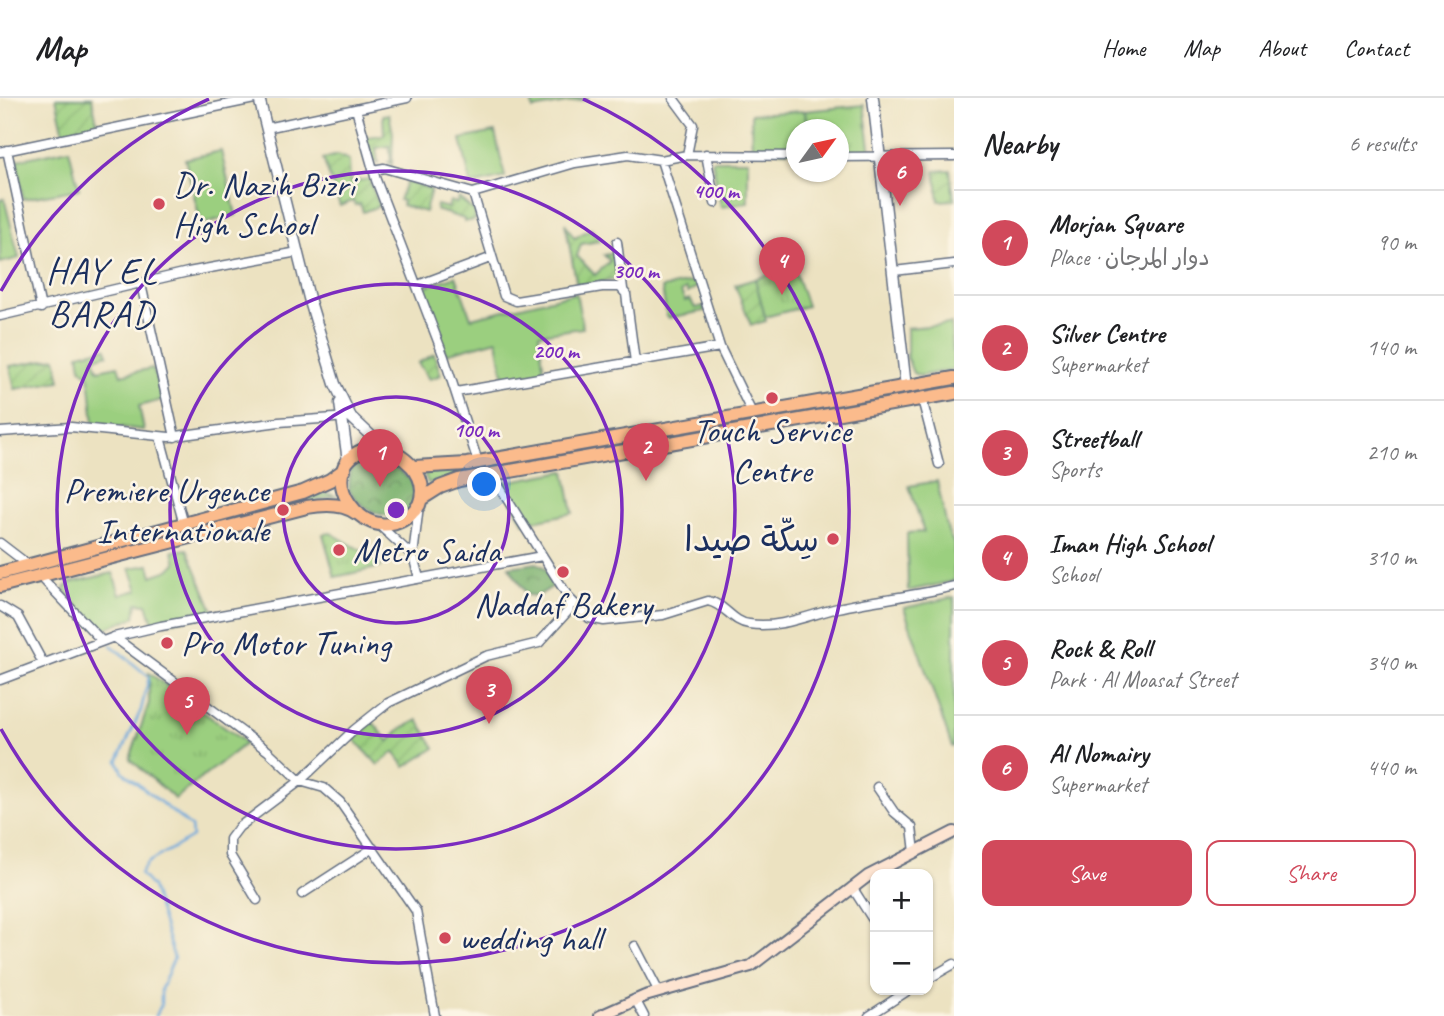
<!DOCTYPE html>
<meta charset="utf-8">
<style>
body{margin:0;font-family:Caveat,"Playpen Sans Arabic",sans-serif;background:#f6f6f6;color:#202124}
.controls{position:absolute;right:21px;bottom:21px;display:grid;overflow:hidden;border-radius:14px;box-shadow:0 2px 5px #0004}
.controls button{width:63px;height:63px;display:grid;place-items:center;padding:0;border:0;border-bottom:2px solid #e0e0e0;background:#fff;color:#202124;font:35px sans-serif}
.compass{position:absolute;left:786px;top:21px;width:63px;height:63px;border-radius:50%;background:#fff;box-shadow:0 2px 5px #0004;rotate:57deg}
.you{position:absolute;left:485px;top:387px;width:24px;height:24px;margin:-18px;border:5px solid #fff;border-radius:50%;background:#1a73e8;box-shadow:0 0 0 10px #1a73e833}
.badge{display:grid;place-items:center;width:46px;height:46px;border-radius:50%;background:#d1495b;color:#fff;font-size:23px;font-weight:700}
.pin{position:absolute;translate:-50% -58px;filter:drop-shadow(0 2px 4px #0008)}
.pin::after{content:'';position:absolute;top:37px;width:24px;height:21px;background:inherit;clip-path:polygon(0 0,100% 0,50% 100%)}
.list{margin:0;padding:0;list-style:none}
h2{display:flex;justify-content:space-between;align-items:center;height:91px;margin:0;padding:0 28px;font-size:30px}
h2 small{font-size:23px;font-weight:400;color:#757577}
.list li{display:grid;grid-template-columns:46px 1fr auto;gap:21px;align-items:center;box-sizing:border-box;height:105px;padding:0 28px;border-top:2px solid #e0e0e0}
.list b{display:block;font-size:26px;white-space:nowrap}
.list p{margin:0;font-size:23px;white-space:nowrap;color:#757577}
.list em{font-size:23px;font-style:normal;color:#757577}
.actions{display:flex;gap:14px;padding:21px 28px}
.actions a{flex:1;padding:16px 0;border:2px solid #d1495b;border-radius:14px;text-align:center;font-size:24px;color:#d1495b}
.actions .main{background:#d1495b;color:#fff}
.map{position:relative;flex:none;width:954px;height:918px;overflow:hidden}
header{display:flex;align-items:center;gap:42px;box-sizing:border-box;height:98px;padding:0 35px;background:#fff;border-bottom:2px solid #e0e0e0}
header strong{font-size:33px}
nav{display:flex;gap:38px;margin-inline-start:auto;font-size:24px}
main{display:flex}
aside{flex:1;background:#fff}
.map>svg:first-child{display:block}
</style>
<header>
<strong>Map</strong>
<nav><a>Home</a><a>Map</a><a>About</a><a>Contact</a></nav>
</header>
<main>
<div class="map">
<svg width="954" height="918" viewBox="0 0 954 918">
<defs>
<pattern id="forest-crowns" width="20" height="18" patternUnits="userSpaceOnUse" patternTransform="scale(1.75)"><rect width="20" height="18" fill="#7cb26e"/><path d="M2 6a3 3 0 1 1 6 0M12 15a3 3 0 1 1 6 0" fill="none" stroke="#65915e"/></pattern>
<pattern id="park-tufts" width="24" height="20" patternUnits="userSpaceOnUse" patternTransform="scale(1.75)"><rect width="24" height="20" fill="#9bcf7f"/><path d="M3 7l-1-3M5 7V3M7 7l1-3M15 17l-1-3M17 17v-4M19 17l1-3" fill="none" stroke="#85b270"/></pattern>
<pattern id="garden-furrows" width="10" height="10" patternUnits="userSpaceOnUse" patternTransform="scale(1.75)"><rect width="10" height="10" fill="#9bcf7f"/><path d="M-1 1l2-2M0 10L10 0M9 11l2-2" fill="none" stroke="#85b270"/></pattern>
</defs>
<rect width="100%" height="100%" fill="#fcf5e5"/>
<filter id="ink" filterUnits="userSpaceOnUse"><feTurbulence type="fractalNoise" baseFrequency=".0143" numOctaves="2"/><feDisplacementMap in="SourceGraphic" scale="14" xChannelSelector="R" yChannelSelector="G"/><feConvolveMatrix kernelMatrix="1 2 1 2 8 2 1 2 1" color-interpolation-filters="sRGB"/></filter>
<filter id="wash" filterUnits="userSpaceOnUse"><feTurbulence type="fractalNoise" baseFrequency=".00686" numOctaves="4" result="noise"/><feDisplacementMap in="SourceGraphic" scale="28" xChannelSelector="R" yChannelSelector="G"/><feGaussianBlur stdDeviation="1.57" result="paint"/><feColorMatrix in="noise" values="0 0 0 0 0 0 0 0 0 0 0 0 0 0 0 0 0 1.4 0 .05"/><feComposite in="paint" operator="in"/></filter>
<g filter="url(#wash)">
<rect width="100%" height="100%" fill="#ece2c1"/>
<path fill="#9bcf7f" stroke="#5b7f6e" stroke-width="2" d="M531 0H588V1L533 11Z
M805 13 807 31 796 32V53H752L751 16Z
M495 34 505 79 471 87 461 41Z
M69 51 79 91 23 101 17 62Z
M221 53 236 117 201 126 185 61Z
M712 62H748V104L721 109Z
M4 100 19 160 0 165V101Z
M456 178 471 220 576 195 583 230 539 236 544 274 504 281 497 242 446 256 421 190Z
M696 183 698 188 688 195 686 191 681 194 685 203 690 201 695 210 704 208 705 213 667 220 662 190Z
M951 226 954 271 920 278 913 275 907 260V230Z
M106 250 108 256 94 260 98 272 118 268 121 277 153 270 162 302 139 308 144 332 94 326 89 277 81 271 79 256Z
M954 284V291L428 385 424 375 503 365Z
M565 373 573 415 524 425 500 385Z
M937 383 948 434 954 446V483L908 493 907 435 924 434 909 388Z
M326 395 335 398 0 486V479Z
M187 451 214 515 154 528 147 506 137 505 135 519 104 531 79 511 64 490 70 485 113 475 120 497 138 492 130 470 149 467 152 478 169 472 176 465 173 453Z
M954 499V648L952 649 904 510Z"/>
<path fill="url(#forest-crowns)" stroke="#4c7066" stroke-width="2" d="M368 358 383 361 411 382C431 426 372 430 349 392L350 372Z
M537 465 545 470 555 487 538 498 527 497 509 469Z"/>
<path fill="url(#park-tufts)" stroke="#5b7f6e" stroke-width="2" d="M864 7 871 55 839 54 838 32 807 31 805 13Z
M793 168 807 208 765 219 755 181Z
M331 435 379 463 381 469 335 479 323 436Z
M149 575 246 645 175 701 130 661 149 605Z"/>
<path fill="url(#garden-furrows)" stroke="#5b7f6e" stroke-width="2" d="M56 0H92L98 30 64 36Z
M389 16 393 35 392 67 388 64 391 63 389 48 376 50 378 65 371 62 366 39 384 37 383 17Z
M338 57 349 62 350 84 369 81 379 108 363 114 360 106 355 107 353 103 340 108 323 61Z
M950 72 954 102 939 103 935 73Z
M406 84 431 91 425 114 402 107 403 103 399 102Z
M459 100 475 114V122L464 124V121L436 112 437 107 448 110 450 103 457 105Z
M565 125 574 140 591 131 600 143 581 146 577 158 595 177 610 163 604 157 614 155 618 181 577 188Z
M755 181 766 223 751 227 735 187Z
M434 256 441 277 429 281 418 265Z
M56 260 60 283 15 291 10 268Z
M418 622 435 650 405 669 394 654 378 667 354 641 372 623 389 644 399 632Z"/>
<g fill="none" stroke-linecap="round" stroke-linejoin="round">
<path stroke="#6ba7dc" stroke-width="2.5" d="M111 547 149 579 141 612 118 663 123 674 191 729 192 739 147 765 140 776 152 789 174 860 161 891V907L156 918"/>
</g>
</g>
<g filter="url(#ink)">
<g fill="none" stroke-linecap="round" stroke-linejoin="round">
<defs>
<path id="minor" d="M673 0 693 27 687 57
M356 11 376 82 444 259 478 364
M266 30 407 0
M7 52 41 210
M0 54 259 0
M706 56 715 105
M838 59 954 58
M661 62 720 249 752 315
M373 72 384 70 473 95 575 65 628 57 661 62 687 57 796 58
M473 95 504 198 516 203 602 189H620L626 196 635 264
M617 144 623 191
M894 173 954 166
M141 186 175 339
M418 187 490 160
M0 218 188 174 298 154
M456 294 720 249
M922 301 939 366
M0 334 71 329 169 339 279 324 348 319
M160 339 184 427
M379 427 413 458
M0 445 30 468
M41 479 102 543
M419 480 413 458 419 407
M569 500 589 520 604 523 663 517 708 503C725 506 732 524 749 526 779 531 809 517 838 510 877 501 916 498 954 488
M0 508 18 519 43 565
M114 539 268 653 300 683 324 690 340 704 416 813 435 918
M0 582 114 539 161 528 542 458
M877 689 894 714 912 729 915 754
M852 789 875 825
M302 796 373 750
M257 802 230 757V741L239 729 300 683 354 632 388 605 486 558 539 545 569 512V500L492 377
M635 848 659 894
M928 881 954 866
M635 901 644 918
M869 918 909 892"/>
<path id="tertiary" d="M259 0 309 200 335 286 351 319 385 351
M873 0 906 289
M340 305 348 363"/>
<path id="secondary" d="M600 918 645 898 751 868 868 778 954 734"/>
<path id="trunk" d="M376 349C403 354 431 377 419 407 370 470 298 361 376 349Z
M414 369 467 366 954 280
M421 401 440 389 459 382 954 295
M0 475 303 394 330 382 344 372
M0 488 307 409C323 406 343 405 356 415"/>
</defs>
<use href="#minor" stroke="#646e81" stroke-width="11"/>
<use href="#tertiary" stroke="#646e81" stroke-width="13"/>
<use href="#secondary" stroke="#646e81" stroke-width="14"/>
<use href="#trunk" stroke="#646e81" stroke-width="16"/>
<use href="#minor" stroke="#fff" stroke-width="8"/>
<use href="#tertiary" stroke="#fff" stroke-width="10"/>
<use href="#secondary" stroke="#fde4d1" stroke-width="10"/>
<use href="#trunk" stroke="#fbbb8c" stroke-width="12"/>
</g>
</g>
<g fill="none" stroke="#7b2cbf" stroke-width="3.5">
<circle cx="396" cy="412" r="113"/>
<circle cx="396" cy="412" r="226"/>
<circle cx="396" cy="412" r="339"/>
<path d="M1 193A452 452 0 0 1 209 1M583 1A452 452 0 1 1 1 631"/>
</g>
<g fill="#d1495b" stroke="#fcf5e5" stroke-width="2.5">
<circle cx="159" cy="106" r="7"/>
<circle cx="772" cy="300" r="7"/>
<circle cx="283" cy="412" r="7"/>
<circle cx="833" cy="441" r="7"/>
<circle cx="339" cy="452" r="7"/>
<circle cx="563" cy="474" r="7"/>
<circle cx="167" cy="545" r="7"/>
<circle cx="445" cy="840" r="7"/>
</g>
<g text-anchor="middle" stroke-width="5" stroke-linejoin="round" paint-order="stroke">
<g font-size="35" fill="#1b2f5e" stroke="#fcf5e5" text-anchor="start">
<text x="173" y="98">Dr. Nazih Bizri<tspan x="173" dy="40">High School</tspan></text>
<text x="772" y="344" text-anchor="middle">Touch Service<tspan x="772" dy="40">Centre</tspan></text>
<text x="269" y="404" text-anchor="end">Premiere Urgence<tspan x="269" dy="40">Internationale</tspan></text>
<text x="819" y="453" text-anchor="end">سِكّة صيدا</text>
<text x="353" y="464">Metro Saida</text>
<text x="563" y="518" text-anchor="middle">Naddaf Bakery</text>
<text x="181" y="557">Pro Motor Tuning</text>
<text x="459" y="852">wedding hall</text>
</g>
<g font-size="37" letter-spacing="2" fill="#1b2f5e" stroke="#fcf5e5">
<text x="102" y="185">HAY EL<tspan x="102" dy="43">BARAD</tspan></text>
</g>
</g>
<circle cx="396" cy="412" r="10" fill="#7b2cbf" stroke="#fcf5e5" stroke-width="3.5"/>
<g font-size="21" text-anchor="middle" font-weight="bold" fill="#7b2cbf" stroke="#fcf5e5" stroke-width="5" stroke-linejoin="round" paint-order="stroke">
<text x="716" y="100">400 m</text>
<text x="636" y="180">300 m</text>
<text x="556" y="260">200 m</text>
<text x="476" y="339">100 m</text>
</g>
</svg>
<div class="controls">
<button>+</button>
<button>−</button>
</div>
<svg class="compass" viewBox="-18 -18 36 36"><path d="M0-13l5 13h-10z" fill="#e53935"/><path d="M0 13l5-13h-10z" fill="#757577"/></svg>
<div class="you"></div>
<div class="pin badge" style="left:380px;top:389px">1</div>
<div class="pin badge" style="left:646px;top:383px">2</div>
<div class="pin badge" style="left:489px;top:626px">3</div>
<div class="pin badge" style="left:782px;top:197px">4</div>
<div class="pin badge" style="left:187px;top:637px">5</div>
<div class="pin badge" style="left:900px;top:108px">6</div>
</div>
<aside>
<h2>Nearby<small>6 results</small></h2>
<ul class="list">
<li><span class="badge">1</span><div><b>Morjan Square</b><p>Place · دوار المرجان</p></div><em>90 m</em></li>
<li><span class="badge">2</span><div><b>Silver Centre</b><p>Supermarket</p></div><em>140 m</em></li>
<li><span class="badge">3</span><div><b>Streetball</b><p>Sports</p></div><em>210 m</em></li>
<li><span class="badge">4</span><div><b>Iman High School</b><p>School</p></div><em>310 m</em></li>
<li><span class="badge">5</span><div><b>Rock &amp; Roll</b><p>Park · Al Moasat Street</p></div><em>340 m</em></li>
<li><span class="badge">6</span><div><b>Al Nomairy</b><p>Supermarket</p></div><em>440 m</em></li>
</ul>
<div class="actions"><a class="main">Save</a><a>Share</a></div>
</aside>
</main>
